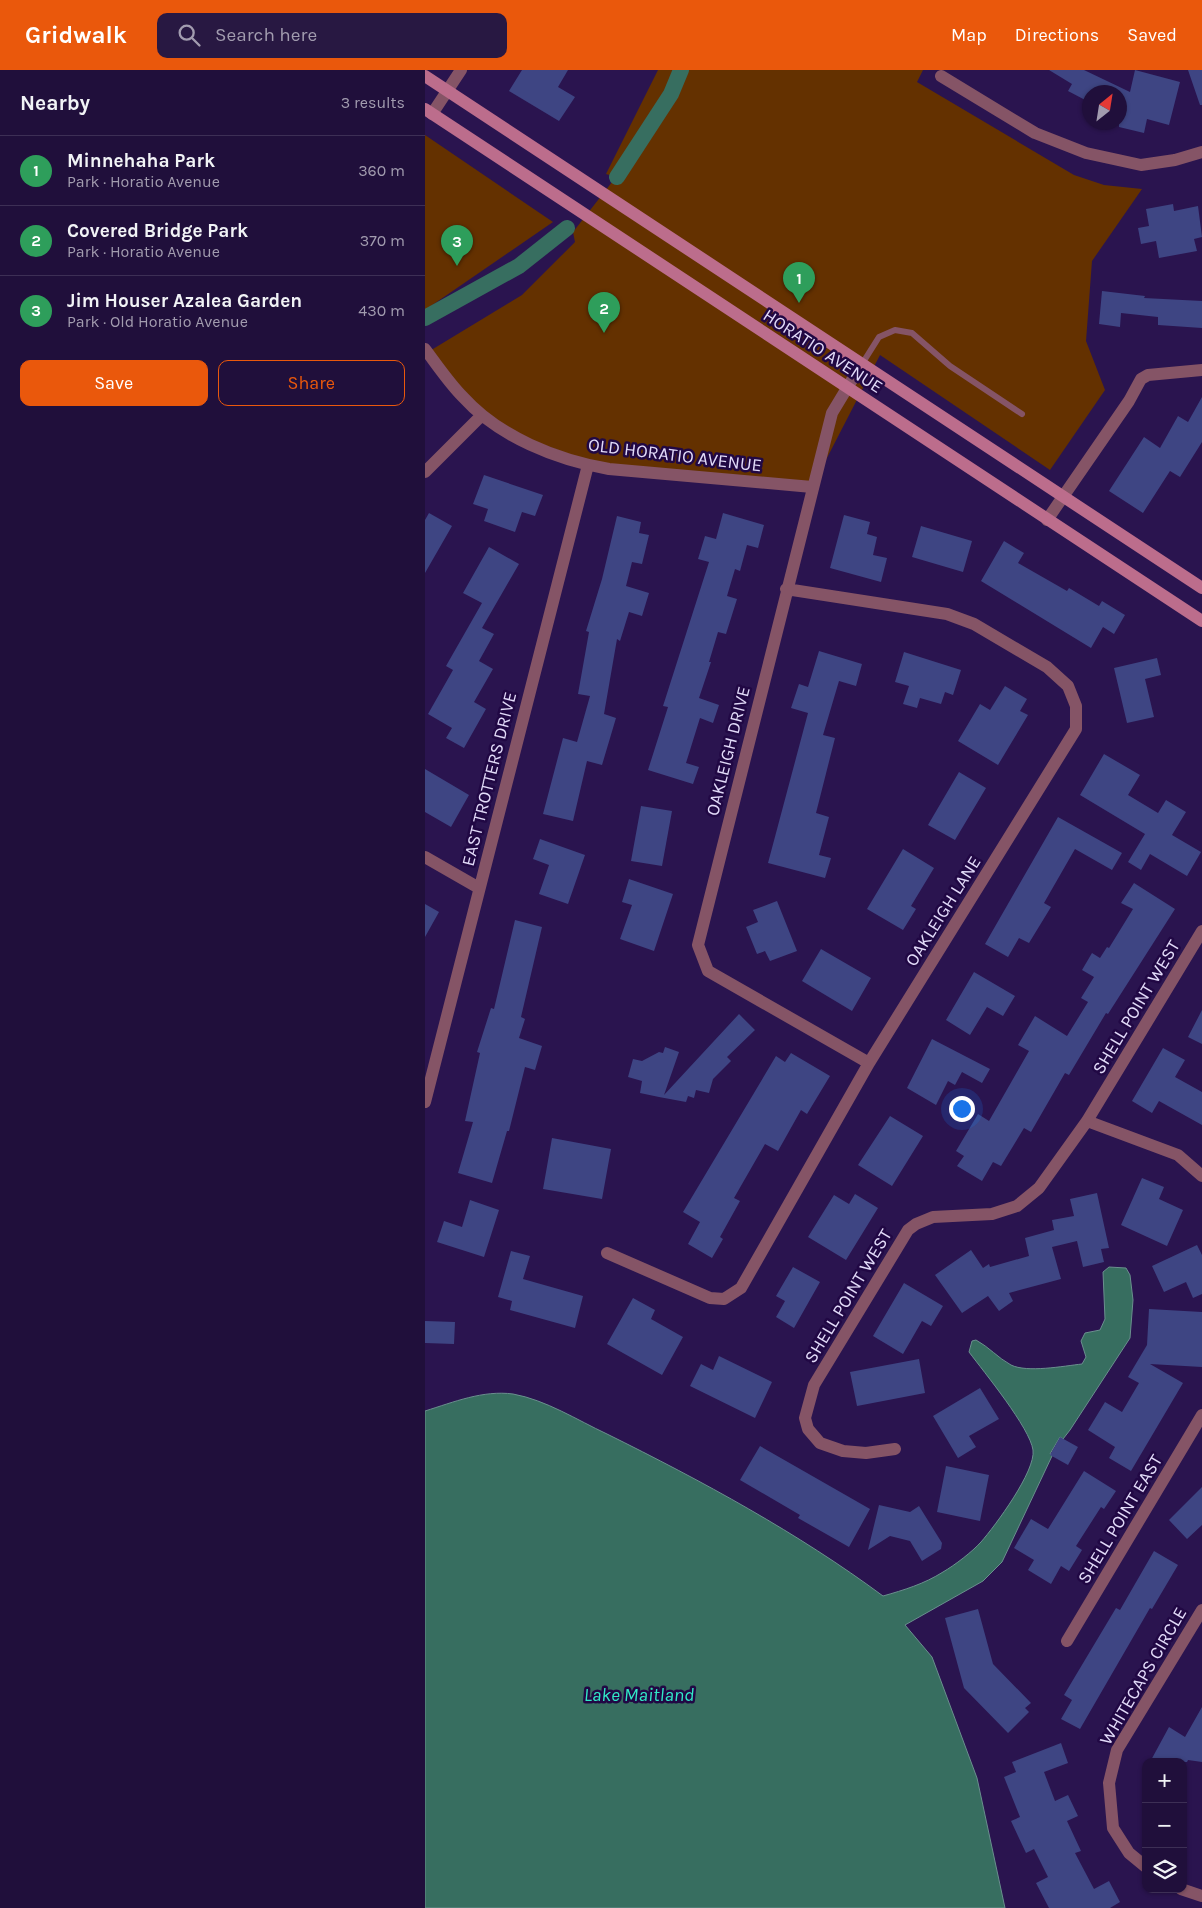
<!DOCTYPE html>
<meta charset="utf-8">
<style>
body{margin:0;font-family:Karla,sans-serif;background:#281842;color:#f1f3f6}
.controls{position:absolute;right:15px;bottom:15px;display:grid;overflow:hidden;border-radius:10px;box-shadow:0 1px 4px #0004}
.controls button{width:45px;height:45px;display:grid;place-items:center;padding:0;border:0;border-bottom:1px solid #3d2f55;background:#200f3b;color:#f1f3f6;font:25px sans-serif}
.compass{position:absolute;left:657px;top:15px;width:45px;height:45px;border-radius:50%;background:#200f3b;box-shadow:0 1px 4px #0004;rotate:30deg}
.you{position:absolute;left:536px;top:1038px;width:18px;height:18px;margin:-12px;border:4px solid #fff;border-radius:50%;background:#1a73e8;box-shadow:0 0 0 8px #1a73e833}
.badge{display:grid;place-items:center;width:32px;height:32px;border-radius:50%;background:#ea580c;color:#fff;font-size:16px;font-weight:700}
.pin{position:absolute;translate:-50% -41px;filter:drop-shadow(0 1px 2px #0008)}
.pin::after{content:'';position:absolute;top:26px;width:18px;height:15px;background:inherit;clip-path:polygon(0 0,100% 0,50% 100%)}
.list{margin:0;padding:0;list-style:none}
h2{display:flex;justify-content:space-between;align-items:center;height:65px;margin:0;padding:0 20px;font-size:21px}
h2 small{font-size:16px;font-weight:400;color:#a29caf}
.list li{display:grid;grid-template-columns:32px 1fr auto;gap:15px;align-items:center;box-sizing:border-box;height:70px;padding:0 20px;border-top:1px solid #3d2f55}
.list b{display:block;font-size:19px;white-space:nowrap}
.list p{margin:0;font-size:16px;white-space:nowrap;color:#a29caf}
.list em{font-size:16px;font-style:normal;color:#a29caf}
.actions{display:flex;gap:10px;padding:15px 20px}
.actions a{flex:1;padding:11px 0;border:1px solid #ea580c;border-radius:10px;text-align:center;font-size:18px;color:#ea580c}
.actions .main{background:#ea580c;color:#fff}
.icon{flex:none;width:28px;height:28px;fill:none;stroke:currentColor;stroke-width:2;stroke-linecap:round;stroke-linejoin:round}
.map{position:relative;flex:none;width:777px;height:1838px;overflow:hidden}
header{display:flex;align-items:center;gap:30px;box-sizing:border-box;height:70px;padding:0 25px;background:#ea580c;color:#fff}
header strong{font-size:24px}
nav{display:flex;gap:28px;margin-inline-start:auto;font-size:18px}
.search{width:350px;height:45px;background:#281842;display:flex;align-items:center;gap:12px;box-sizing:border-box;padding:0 18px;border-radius:10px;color:#a29caf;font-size:19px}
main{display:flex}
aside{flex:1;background:#200f3b}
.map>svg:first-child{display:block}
</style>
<header>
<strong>Gridwalk</strong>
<div class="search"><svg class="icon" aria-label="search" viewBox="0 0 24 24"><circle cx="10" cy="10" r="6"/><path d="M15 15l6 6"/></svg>Search here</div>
<nav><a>Map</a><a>Directions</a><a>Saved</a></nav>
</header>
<main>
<aside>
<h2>Nearby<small>3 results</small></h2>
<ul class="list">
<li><span class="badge" style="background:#2e9e5b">1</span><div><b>Minnehaha Park</b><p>Park · Horatio Avenue</p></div><em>360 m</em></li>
<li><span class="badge" style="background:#2e9e5b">2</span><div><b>Covered Bridge Park</b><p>Park · Horatio Avenue</p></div><em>370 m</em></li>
<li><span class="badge" style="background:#2e9e5b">3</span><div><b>Jim Houser Azalea Garden</b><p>Park · Old Horatio Avenue</p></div><em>430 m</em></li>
</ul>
<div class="actions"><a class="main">Save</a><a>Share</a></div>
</aside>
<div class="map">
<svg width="777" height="1838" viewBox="0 0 777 1838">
<rect width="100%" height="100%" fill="#2a144f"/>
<path fill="#643100" d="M233 0H498L492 12 649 105 679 115 717 119 667 191 661 271 680 320 625 400 455 285 387 417 184 399 76 359 3 282 97 225 150 172 148 162 191 107 181 104Z
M0 65 128 152 0 240Z"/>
<path fill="#376e60" stroke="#6a8f8e" d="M684 1197 701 1198 705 1205 708 1230 705 1268 645 1360 638 1369 635 1367 625 1384 627 1386 577 1492 558 1511 480 1555 507 1587 552 1708 580 1838H0V1341C29 1332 58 1320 88 1324 121 1330 152 1350 182 1364 277 1411 373 1463 458 1526 479 1520 499 1514 518 1502 530 1495 547 1482 556 1472 570 1456 611 1401 608 1380 605 1358 559 1302 544 1282L547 1271 551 1270C564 1277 573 1288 586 1295 602 1303 639 1296 657 1294L661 1287 656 1271 660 1263 675 1260 680 1249 678 1202Z"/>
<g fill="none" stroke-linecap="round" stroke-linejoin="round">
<path stroke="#376e60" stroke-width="16" d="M192 107 246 24 256 0
M0 248 94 196 142 158"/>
</g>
<path fill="#3e4583" d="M97 0H143L133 17 150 27 134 51 84 21Z
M624 0H659L705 22 710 0 755 12 744 55 722 49 719 63 694 57V22H664V32L643 21 647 14Z
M763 0H777V35H775Z
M748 134 749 141 773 136 777 167 769 169 772 181 734 188 731 171 716 174 713 158 724 156 721 139Z
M677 221 720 226 719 228 777 231V258L733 255V247L696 243 695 257 674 254Z
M777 327V372L755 407 745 401 718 443 684 421 719 367 735 378 753 346 763 352Z
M59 405 118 425 110 446 97 442 90 462 59 451 63 439 48 434Z
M4 443 27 456 0 503V450Z
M298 443 339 455 333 478 322 475 315 501 310 499 302 526 312 529 301 564 293 562 284 592H286L274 628 294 635 288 653 275 648 261 693 274 697 268 714 223 700 243 637 238 636 284 492 273 489 280 466 291 469Z
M419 445 445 452 442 464 452 467 448 485 462 488 456 512 405 498Z
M192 446 216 452 214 463 224 465 217 494 207 492 201 516 224 523 217 546 204 542 195 571 192 569 179 644 191 648 177 695 162 691 148 751 118 744 138 668 152 672 165 626 153 624 164 562 161 561 177 509Z
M496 456 547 471 538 502 487 487Z
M579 471 599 483 593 493 642 521 644 518 674 536 677 531 700 545 689 564 678 557 666 578 556 511Z
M64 477 94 494 57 558 69 564 54 591 68 599 49 632 61 639 39 678 21 668 27 658 3 644 28 600 21 596 57 533 38 523Z
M394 581 437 594 431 616 414 611 398 665 410 668 391 743 404 747 394 785 406 788 400 808 343 793 383 643 366 638 374 614 383 617Z
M479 582 536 600 528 625 520 622 516 634 495 628 492 638 478 634 484 616 470 612Z
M732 588 736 605 720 609 729 647 702 653 689 598Z
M580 616 602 629 595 641 603 645 573 695 533 671 555 634 565 640Z
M679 684 715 705 703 725 733 743 741 730 761 742 747 765 776 782 762 806 725 784 716 800 703 792 720 764 655 725Z
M0 699 44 725 26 757 0 742Z
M534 702 561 718 530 770 503 755Z
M216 736 247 741 237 796 206 791Z
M633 747 697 783 687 800 650 779 619 833 626 837 604 873 594 868 583 887 560 874Z
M115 769 160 785 143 834 114 824 124 795 108 789Z
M478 779 509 798 486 836 491 839 478 860 442 839Z
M204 809 248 824 229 881 195 869 207 835 197 832Z
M709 813 750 839 683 944 681 943 644 1005 640 1003 606 1062 599 1058 576 1096 568 1092 557 1111 532 1096 539 1086 531 1081 553 1044 564 1051 604 981 593 975 610 946 642 966 663 932 656 928 669 907 657 900 667 883 675 888 682 877 684 878 708 839 696 833Z
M352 831 372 881 345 891 340 881 332 884 321 857 333 852 328 840Z
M0 834 14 842 0 867Z
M90 850 117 857 96 947 100 949 94 968 117 976 110 1000 100 997 84 1061H82L67 1113 33 1103 48 1052 40 1051 55 983 52 982 66 938 69 939Z
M396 879 446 908 427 941 377 911Z
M549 902 590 926 578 946 562 937 545 965 521 950Z
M777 940V974L763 967Z
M314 944 330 960 302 987 306 991 288 1009 284 1023 271 1020 269 1028 263 1026 261 1032 234 1027 215 1023 217 1011 203 1007 208 989 217 991 234 982 238 983 240 977 254 982 239 1025Z
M507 969 565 999 557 1013 537 1002 530 1015 523 1011 511 1035 482 1018Z
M738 978 760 990 750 1007 777 1022V1055L734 1031 727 1043 707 1031Z
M366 983 405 1006 382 1044 376 1040 353 1081 340 1074 309 1128 315 1131 295 1167 298 1169 287 1188 263 1174 275 1152 258 1142 351 986 360 992Z
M465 1046 498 1066 467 1116 433 1095Z
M127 1068 186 1079 177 1129 118 1119Z
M717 1108 739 1117 734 1129 758 1140 742 1176 696 1155Z
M672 1123 684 1178 676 1179 679 1192 658 1197 652 1171 627 1177 636 1209 584 1223 588 1231 574 1241 563 1226 537 1243 510 1205 546 1180 558 1198 564 1194 565 1197 604 1186 600 1168 629 1160 627 1150 649 1146 645 1129Z
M430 1124 453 1138 421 1190 383 1167 409 1125 424 1134Z
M45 1130 74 1140 59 1187 12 1172 19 1151 37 1157Z
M772 1175 777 1185V1224L768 1228 761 1212 739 1222 727 1196Z
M86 1181 105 1186 98 1209 158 1226 150 1258 85 1240 87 1231 73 1227Z
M368 1197 395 1212 369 1258 351 1247 360 1231 351 1226Z
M479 1213 518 1236 506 1256 497 1251 478 1284 448 1266Z
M208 1228 230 1240 226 1249 258 1267 237 1305 182 1274Z
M724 1239 777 1242V1297L725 1294 758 1313 706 1401 684 1388 690 1377 663 1360 680 1332 697 1342 714 1313 703 1307 722 1275Z
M0 1251 30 1252 29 1274 0 1273Z
M294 1286 347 1312 330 1348 265 1316 276 1294 288 1300Z
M494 1289 500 1323 432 1336 425 1302Z
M555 1318 574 1349 544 1366 551 1377 533 1388 508 1346Z
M635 1367 653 1377 643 1395 625 1385Z
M335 1376 445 1439 424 1477 373 1448 375 1445 315 1410Z
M521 1396 564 1405 555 1451 512 1442Z
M659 1401 691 1421 679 1439 676 1437 651 1476 657 1480 644 1501 636 1496 626 1514 603 1500 609 1490 589 1478 606 1449 623 1459Z
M777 1417V1455L762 1469 744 1450Z
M454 1435 485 1442 494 1436 517 1473 516 1479 497 1491 485 1471 465 1466 443 1480Z
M729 1481 753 1495 727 1539 725 1538 655 1659 636 1649 647 1630 639 1625 691 1538 695 1540Z
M553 1539 568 1594 606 1633 600 1638 604 1642 583 1663 539 1618 520 1548Z
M777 1637V1692L763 1690 762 1692H725L744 1657 760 1667Z
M636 1673 643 1693 619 1702 630 1731 643 1725 653 1746 642 1751 656 1781 650 1783 669 1819 684 1811 695 1832 685 1838H624L611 1813 623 1807 609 1779 601 1783 586 1751 595 1747 579 1707 591 1702 587 1692Z"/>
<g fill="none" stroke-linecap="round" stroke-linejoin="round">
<path stroke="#855466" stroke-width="6" d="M437 294 454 267 470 260 487 263 525 296 597 344"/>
<path stroke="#855466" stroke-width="12" d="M516 6 610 63 661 83 716 95 750 90 777 82
M7 44 36 0
M0 279C12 295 24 313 38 327 74 367 132 390 184 399L387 417
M436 295 407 343 273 875 283 901 444 993
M0 402 57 345
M622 450 704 331 716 309 723 305 777 300
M0 787 54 818
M0 1032 163 395
M662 1051 753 1085 777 1106
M182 1183 285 1228 299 1229 316 1218 444 993 651 659V636L643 616 622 597 549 554 522 544 361 519
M470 1379 441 1383 418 1381 395 1373 383 1359 380 1348 389 1315 483 1160 491 1154 508 1147 567 1144 592 1136 614 1118 662 1051 777 861
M642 1571 777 1345
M721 1797 704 1783 688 1758 684 1713 692 1680 777 1540
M756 1819 777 1826"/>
<path stroke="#bc6d8c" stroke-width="12" d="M0 6 777 518
M0 39 777 551"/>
</g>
<g text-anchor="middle" stroke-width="5" stroke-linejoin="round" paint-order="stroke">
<g font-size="18" fill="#e2dbf9" stroke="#210844">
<text transform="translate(398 281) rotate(33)" y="6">HORATIO AVENUE</text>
<text transform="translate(250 385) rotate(7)" y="6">OLD HORATIO AVENUE</text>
<text transform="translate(303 681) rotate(-76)" y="6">OAKLEIGH DRIVE</text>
<text transform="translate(64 709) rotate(-76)" y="6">EAST TROTTERS DRIVE</text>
<text transform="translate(518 841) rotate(-58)" y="6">OAKLEIGH LANE</text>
<text transform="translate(711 937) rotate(-59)" y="6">SHELL POINT WEST</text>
<text transform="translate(423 1226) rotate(-59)" y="6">SHELL POINT WEST</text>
<text transform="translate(695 1449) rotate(-59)" y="6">SHELL POINT EAST</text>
<text transform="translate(718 1606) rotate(-60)" y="6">WHITECAPS CIRCLE</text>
</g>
<g font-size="19" font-style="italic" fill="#31eac7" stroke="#210844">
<text x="214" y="1631">Lake Maitland</text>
</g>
</g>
</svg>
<div class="controls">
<button>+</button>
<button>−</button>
<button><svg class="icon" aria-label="layers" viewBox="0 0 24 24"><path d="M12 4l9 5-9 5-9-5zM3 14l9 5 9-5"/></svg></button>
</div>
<svg class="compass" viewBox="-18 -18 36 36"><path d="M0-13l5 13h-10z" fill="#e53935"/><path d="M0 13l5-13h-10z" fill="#a29caf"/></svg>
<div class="you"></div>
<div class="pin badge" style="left:374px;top:233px;background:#2e9e5b">1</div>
<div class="pin badge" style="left:179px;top:263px;background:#2e9e5b">2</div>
<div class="pin badge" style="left:32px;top:196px;background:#2e9e5b">3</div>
</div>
</main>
